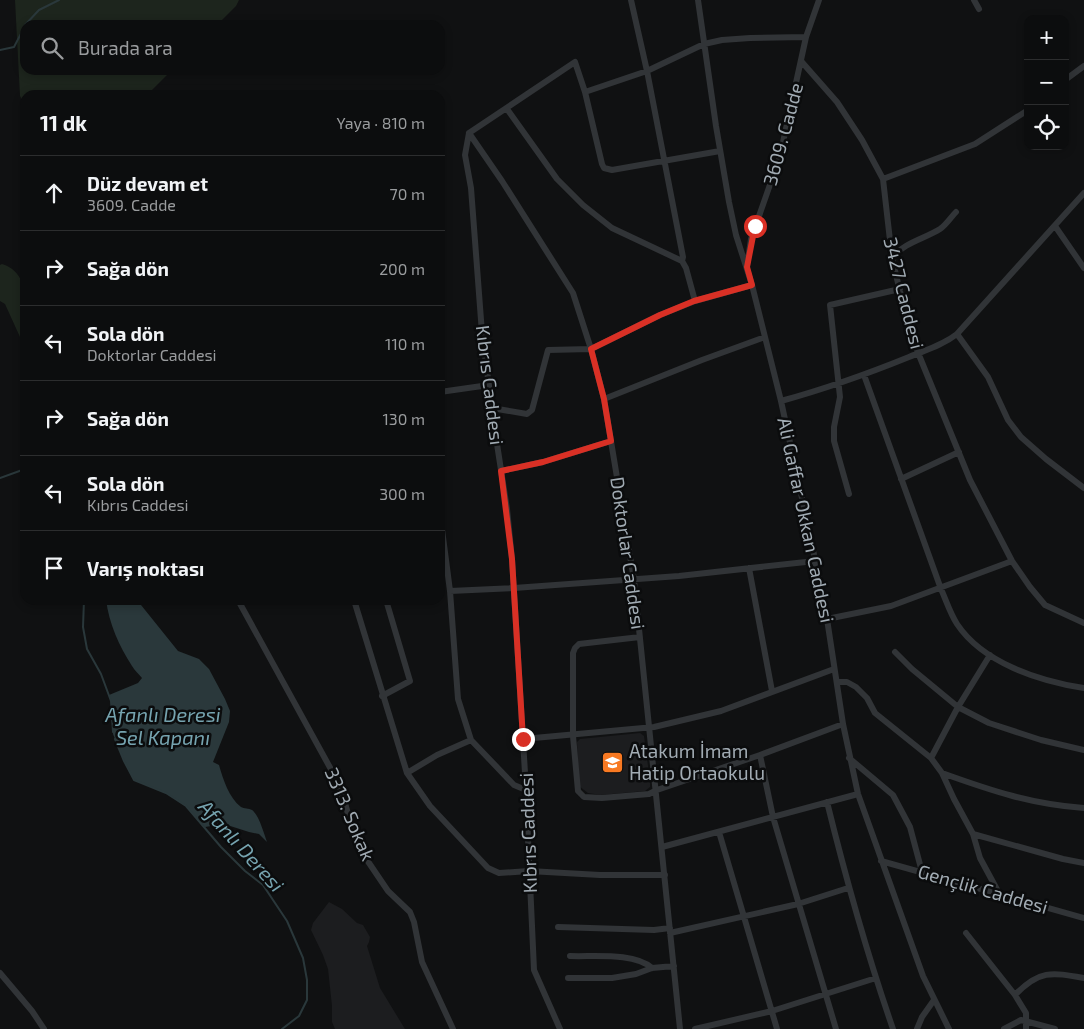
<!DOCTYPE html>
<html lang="tr">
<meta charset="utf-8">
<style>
body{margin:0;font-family:"Exo 2",sans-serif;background:#1a1b1c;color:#f1f3f6}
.controls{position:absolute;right:15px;top:15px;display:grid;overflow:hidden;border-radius:10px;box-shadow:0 2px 8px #0003}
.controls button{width:45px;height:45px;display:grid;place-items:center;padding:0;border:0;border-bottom:1px solid #2c2d2e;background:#0c0d0e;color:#f1f3f6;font:25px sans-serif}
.stop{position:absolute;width:15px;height:15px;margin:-11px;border:4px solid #d93025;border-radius:50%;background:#fff}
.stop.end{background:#d93025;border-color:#fff;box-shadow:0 1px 5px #0008}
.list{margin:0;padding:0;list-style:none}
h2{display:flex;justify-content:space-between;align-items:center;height:65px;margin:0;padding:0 20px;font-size:21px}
h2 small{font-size:16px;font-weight:400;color:#9a9c9e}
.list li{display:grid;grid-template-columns:32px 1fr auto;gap:15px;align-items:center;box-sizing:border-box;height:75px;padding:0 20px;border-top:1px solid #2c2d2e}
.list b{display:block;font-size:19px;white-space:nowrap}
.list p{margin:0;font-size:16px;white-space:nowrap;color:#9a9c9e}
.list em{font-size:16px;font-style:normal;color:#9a9c9e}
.icon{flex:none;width:28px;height:28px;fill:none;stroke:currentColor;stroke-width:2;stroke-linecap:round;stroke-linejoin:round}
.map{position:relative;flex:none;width:1084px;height:1029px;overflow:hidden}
.search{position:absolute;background:#0c0d0e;box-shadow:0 2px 8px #0003;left:20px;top:20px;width:425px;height:55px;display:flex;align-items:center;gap:12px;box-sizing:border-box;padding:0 18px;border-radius:15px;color:#9a9c9e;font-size:19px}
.panel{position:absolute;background:#0c0d0e;box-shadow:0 2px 8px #0003;left:20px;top:90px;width:425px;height:515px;border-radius:15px}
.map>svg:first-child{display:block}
</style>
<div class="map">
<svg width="1084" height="1029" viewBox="0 0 1084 1029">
<rect width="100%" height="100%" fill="#101112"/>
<path fill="#1c1d1f" d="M640 733 644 736 650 781V787L645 791 601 795 588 793 579 786 577 742 580 739Z
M329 902 342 909 357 923 363 925 370 937 369 942 367 946 380 988 405 1029H335L332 1022V1006L328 969 323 955 311 930 313 923Z"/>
<path fill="#1d251d" d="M15 0H239L236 6 217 25H25V70H172L147 95H25V105L20 96Z
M2 264C30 273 25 303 25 326L24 331 20 337 5 304 0 301V265Z"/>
<path fill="#2a383b" d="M106 600H137L178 651 199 659 209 669 225 699 230 711 229 722 213 762 219 765C223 779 229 798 241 807 244 809 249 808 252 810 259 815 264 834 267 842L259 834 249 832 224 824 205 827 186 806 166 793 134 780 124 761 113 734 111 701 109 695 138 683 142 678C139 674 135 671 132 666 119 646 109 623 106 600Z"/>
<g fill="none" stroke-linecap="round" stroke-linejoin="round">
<path stroke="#2a383b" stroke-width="2" d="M25 25 39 10 59 0
M0 50 14 47 25 26
M0 478 25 469
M84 600 83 627 87 649 101 674 111 701 113 732
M115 739 124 761 134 780 166 793 186 806 221 847 245 871 263 885 287 921 303 958 307 980V1000L299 1016 282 1029"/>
<path stroke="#313437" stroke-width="6" d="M631 0 647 71 683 257 682 261
M698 0 716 126 729 202 736 235 752 285 781 401 810 535 827 619 843 724 858 794 923 976 949 1029
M974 0 979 9
M801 61 837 102 862 140 883 179 892 258 910 333 970 480 1012 561 1030 587 1045 605 1084 623
M1065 80 1084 66
M585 92 647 71 704 44 722 40 750 38 806 37
M507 109 557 179 583 205 612 228 682 261 686 268 695 301
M469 133 575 62 585 92 602 164 604 168 612 170 720 151
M883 179 975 144 1028 110
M1055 226 1084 268
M892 258C905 242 924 239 940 229 946 225 951 217 956 212
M747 266 751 239 780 156 806 37 819 0
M957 334 988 377 1008 420 1021 437 1046 459 1084 488
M864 375 941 589C946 600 950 613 957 624 983 663 1039 681 1084 688
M440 392 489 385
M604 399 702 360 765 337
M781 401C825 389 867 374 909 357 926 350 943 345 957 334L1084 193
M492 408 527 414 532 410 548 350 591 349 660 315 695 301 752 285
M501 471 543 462 611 441
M901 479 959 452
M849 494 834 441V427L840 397 830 305 900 289
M440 514 450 591 458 699 471 740 514 785 526 790
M749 568 772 691
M450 591 514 588 679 576 815 561
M238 600 333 773 345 803 352 828 367 860 388 891 410 912 414 922 422 962 453 1029
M354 600 407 773 430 806 488 868 499 873 529 871 600 875H665
M827 619 891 606 1012 561
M640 637 579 644 575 648 573 653V736L578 791 584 797 602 798 649 794 657 790 760 755 843 724
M895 652 912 669 958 707 989 723 1041 740 1084 750
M837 682H847L856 687 867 698 875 713 931 758 942 773 954 799 973 834 980 858 1000 895
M382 696 410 681 386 600
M523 739 654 727 721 711 834 669
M760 755 773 817 836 1029
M849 758 893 795 910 827 922 872
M931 758 958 707 990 655
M407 773 437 755 471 740
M942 773C992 791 1031 804 1084 808
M827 802C846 879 867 954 893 1029
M719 832 777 1029
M973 834 1063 859 1084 863
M662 847 858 794
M881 861 1084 918
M558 927 654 930 670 928
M670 933 798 904 848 888
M966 933 1015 995 1026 1013V1029
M570 956C593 957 634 952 652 968
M0 973 32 1011 44 1029
M568 978H612L636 974 652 968 674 966
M1015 995C1039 970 1051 972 1084 978
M560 1029 534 970 525 773 512 559 507 509 495 431 482 333 471 188 465 155 469 133 502 181 573 293 591 349 604 399 634 580 680 1029
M695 1029 772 1011 876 978
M917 1029 922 1017 934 1000
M1004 1029 1021 1020 1055 1029"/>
</g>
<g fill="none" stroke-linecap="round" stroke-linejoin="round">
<path stroke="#d93025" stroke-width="6" d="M523 739 512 559 501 471 543 462 611 441 604 399 591 349 660 315 694 301 752 285 747 267 755 226"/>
</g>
<defs>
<symbol id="school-square" viewBox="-11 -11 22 22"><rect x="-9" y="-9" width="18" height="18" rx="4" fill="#f87922" stroke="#0b0c0d"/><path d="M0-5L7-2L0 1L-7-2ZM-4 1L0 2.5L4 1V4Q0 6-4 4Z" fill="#fff"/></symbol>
</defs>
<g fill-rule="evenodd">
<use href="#school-square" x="600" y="750" width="25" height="25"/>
</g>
<g text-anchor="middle" stroke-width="5" stroke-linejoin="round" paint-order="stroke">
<g font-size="19" fill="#a1abb3" stroke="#0b0c0d">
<text transform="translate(783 134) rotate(-75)" y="7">3609. Cadde</text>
<text transform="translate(904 293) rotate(76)" y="7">3427 Caddesi</text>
<text transform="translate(490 385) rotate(83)" y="7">Kıbrıs Caddesi</text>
<text transform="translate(806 520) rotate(78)" y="7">Ali Gaffar Okkan Caddesi</text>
<text transform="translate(628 553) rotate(82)" y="7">Doktorlar Caddesi</text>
<text transform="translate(350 814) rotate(67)" y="7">3313. Sokak</text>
<text transform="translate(528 833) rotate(-92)" y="7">Kıbrıs Caddesi</text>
<text transform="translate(983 889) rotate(16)" y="7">Gençlik Caddesi</text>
</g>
<g font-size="19" fill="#a1abb3" stroke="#0b0c0d" text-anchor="start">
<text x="629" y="758">Atakum İmam<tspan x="629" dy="22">Hatip Ortaokulu</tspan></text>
</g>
<g font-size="20" font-style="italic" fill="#76a4b0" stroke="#0b0c0d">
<text x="163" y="722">Afanlı Deresi<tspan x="163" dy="23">Sel Kapanı</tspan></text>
<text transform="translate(241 846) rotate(48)" y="7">Afanlı Deresi</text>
</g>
</g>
</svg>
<div class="controls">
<button>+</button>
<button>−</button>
<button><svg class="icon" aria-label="locate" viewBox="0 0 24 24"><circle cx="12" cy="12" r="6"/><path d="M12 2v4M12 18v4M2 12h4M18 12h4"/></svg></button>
</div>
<div class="stop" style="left:755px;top:226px"></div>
<div class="stop end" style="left:523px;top:739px"></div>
<div class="search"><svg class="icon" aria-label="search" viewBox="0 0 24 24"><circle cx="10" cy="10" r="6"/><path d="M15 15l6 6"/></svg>Burada ara</div>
<section class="panel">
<h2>11 dk<small>Yaya · 810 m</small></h2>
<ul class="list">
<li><svg class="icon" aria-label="ahead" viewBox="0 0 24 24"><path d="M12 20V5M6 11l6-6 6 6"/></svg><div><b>Düz devam et</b><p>3609. Cadde</p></div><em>70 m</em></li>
<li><svg class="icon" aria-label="right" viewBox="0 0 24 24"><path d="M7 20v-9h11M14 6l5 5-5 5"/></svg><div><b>Sağa dön</b></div><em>200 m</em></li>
<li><svg class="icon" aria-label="left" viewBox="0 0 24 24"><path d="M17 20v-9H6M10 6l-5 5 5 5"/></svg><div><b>Sola dön</b><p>Doktorlar Caddesi</p></div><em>110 m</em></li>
<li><svg class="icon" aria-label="right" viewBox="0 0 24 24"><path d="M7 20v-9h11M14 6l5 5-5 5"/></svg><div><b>Sağa dön</b></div><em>130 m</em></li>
<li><svg class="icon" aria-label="left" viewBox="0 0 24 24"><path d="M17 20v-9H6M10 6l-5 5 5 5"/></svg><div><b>Sola dön</b><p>Kıbrıs Caddesi</p></div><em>300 m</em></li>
<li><svg class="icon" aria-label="arrive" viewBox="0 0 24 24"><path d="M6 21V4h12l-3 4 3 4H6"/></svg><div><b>Varış noktası</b></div></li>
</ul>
</section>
</div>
